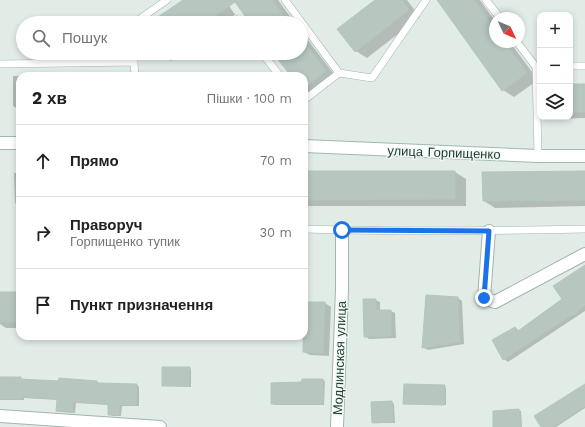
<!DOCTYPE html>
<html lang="uk">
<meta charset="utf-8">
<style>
body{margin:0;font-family:"Work Sans",sans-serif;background:#f6f6f6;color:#202124}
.controls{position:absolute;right:12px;top:12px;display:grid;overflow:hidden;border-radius:8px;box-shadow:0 2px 6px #0003}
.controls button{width:36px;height:36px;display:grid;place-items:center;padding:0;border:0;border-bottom:1px solid #e0e0e0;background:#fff;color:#202124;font:20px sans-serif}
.compass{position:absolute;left:489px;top:12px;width:36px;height:36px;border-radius:50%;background:#fff;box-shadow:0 2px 6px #0003;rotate:134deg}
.stop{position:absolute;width:12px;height:12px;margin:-9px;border:3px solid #1a73e8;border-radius:50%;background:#fff}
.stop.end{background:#1a73e8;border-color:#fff;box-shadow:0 1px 4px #0008}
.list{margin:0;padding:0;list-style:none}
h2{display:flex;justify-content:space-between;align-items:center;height:52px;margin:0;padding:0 16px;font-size:17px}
h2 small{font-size:13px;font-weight:400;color:#757577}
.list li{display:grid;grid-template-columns:26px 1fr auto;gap:12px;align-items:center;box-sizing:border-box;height:72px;padding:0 16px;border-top:1px solid #e0e0e0}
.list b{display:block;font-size:15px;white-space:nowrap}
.list p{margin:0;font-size:13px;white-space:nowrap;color:#757577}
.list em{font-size:13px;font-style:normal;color:#757577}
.icon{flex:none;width:22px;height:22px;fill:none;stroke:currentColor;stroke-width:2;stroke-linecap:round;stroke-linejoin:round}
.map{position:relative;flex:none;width:585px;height:427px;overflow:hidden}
.search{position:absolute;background:#fff;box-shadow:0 2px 6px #0003;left:16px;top:16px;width:292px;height:44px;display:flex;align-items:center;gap:10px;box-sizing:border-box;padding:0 14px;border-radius:22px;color:#757577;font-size:15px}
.panel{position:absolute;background:#fff;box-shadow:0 2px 6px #0003;left:16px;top:72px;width:292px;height:268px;border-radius:12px}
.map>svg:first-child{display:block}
</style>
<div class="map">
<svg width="585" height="427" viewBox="0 0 585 427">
<rect width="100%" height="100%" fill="#e2ece7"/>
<path fill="#0003" d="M184 0H225L236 16 226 23H151Z
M234 0H278L295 23H252Z
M377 0H407L420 17 367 58 356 51Z
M438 0H480L495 21V42H510L538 80 514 97 503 90Z
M301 31 337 78 314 96 304 90V76H292L275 53H301Z
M158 53H183L171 61Z
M126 75 128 76H20V110L13 106V76Z
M570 85H585V118L555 119 552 117H570Z
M304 172H455L466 179V206H304Z
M585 172V206L495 208 484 201Z
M14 173H20V206L15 203Z
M585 268V311L508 362 504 359 515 328 520 331 564 300Z
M0 293H20V328H6L0 324Z
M458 298 462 301 464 344 428 350 424 348Z
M375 300 380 302V311H391L395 313 396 338 369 339 365 336Z
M305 303H325L331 307 329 356 310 355 304 352Z
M189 368 191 369V387L164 386 163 385Z
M0 378H20L23 380 97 382 100 384 137 385 139 387V406H122L121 416H112L109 414V405L76 403 75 413 60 412 57 411 58 400 24 398V400H0Z
M323 380 325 381 324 405H274L272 403 302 383Z
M444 386 446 388V405L406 404 404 403Z
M585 386V408L556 427H542Z
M392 402 394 404 395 423H375L373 422 372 403Z
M519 410 521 411 522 427H494V411Z"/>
<path fill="#b7c7c0" stroke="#b4c6bd" d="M183 0H272L289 23H250L235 2 205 23H149Z
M375 0H402L409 10 355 52 337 29Z
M437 0H474L495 29V42H504L527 73 502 91Z
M301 38 326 71 304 88V76H291L273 53H301Z
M570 84H585V112H570Z
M304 171H455V199L304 200Z
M585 171V200L483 201 482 172Z
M585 265V305L574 315 573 314 503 360 492 340 515 327 518 331 562 299 553 286Z
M0 292H20V322H0Z
M426 295 458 297 460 342 422 348Z
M363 299H376V310H391V336L364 337Z
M304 302H325L323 353 303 352Z
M162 367H190L189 386H162Z
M0 377H21V379L58 381 59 378 97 381V383L137 384 136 405H119V415H108V404L73 402 72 412 56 411 57 399 21 397V399H0Z
M302 379H323V404H271V383L301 382Z
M404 384 445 385 444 405 403 404Z
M585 384V406L553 427H541L534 416Z
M392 401 393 422 372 423 371 402Z
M519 409 521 427H493V411Z"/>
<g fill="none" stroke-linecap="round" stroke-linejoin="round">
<defs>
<path id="lane" d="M285 0 339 73 372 78 426 0
M486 0 500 18
M235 19 239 23
M134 23 167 0
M517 42 536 67
M262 53 280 76
M134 62 135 76
M0 64 134 62V53
M570 66H585
M304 100 339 73
M538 156 536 67H540
M304 229C398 232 491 231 585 229"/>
<path id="street" d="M489 231 484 298 495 302 585 254
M0 416 160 427
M337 427 342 289V230"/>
<path id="secondary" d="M0 143H20
M304 146 538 156H585"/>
</defs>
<use href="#lane" stroke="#a4b4ae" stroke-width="8"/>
<use href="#street" stroke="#a4b4ae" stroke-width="14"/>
<use href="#secondary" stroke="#a0b8ae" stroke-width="14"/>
<use href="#lane" stroke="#fff" stroke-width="7"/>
<use href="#street" stroke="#fff" stroke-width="12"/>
<use href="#secondary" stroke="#fff" stroke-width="12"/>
</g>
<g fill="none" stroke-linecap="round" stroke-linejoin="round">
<path stroke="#1a73e8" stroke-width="5" d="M342 230 489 231 484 298"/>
</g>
<g text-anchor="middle" stroke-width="3" stroke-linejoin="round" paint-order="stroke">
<g font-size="13" fill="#213e34" stroke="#f2f9f5">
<text transform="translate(444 152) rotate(2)" y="5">улица Горпищенко</text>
<text transform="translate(339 358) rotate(-88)" y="5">Модлинская улица</text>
</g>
</g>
</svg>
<div class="controls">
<button>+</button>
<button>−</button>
<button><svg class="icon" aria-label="layers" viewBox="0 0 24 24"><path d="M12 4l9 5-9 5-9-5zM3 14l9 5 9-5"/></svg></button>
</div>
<svg class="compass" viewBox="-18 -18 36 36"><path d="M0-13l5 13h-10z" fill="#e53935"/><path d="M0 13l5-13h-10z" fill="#757577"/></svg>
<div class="stop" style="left:342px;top:230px"></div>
<div class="stop end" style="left:484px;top:298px"></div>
<div class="search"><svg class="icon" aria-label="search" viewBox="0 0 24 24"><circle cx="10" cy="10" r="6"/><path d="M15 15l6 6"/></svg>Пошук</div>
<section class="panel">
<h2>2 хв<small>Пішки · 100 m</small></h2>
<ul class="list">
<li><svg class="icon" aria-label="ahead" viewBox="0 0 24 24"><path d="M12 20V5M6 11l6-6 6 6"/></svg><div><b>Прямо</b></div><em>70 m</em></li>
<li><svg class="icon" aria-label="right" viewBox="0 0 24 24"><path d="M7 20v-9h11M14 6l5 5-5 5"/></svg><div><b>Праворуч</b><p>Горпищенко тупик</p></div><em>30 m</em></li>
<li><svg class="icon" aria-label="arrive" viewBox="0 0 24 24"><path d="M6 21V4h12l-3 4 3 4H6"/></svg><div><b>Пункт призначення</b></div></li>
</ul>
</section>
</div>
